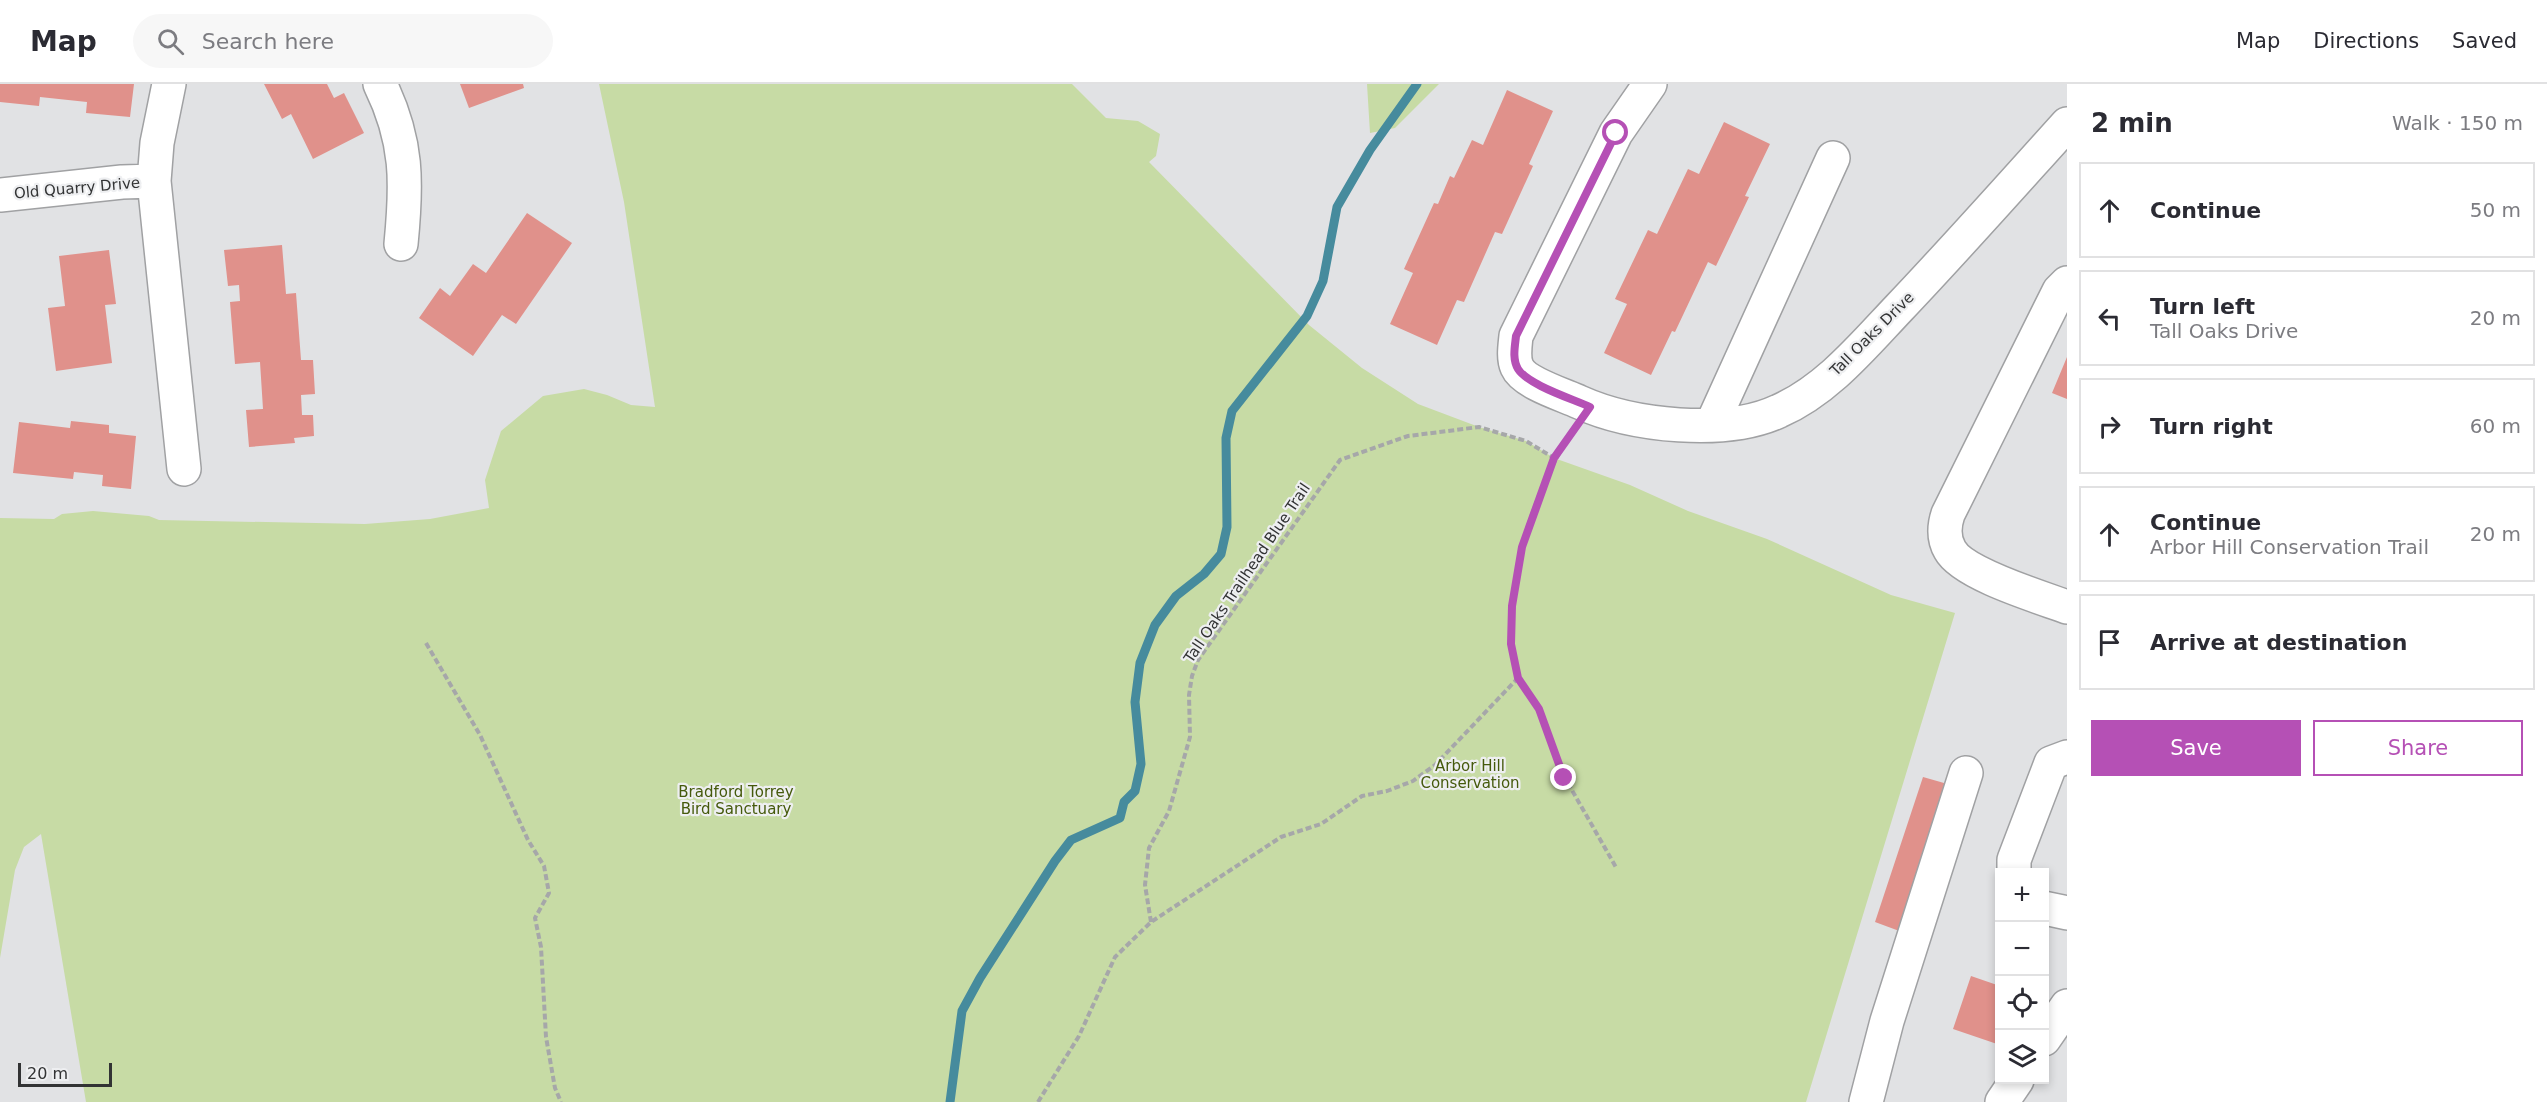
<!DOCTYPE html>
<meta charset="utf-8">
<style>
body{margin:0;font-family:"DejaVu Sans",sans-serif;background:#f7f7f7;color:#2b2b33}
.controls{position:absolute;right:18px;bottom:18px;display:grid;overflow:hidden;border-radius:0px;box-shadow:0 3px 9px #0003}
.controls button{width:54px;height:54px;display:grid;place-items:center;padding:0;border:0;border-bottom:2px solid #e1e1e2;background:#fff;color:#2b2b33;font:30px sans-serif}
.scale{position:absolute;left:18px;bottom:15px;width:94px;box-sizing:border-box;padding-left:6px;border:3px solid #323334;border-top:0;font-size:16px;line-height:21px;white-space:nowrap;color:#323334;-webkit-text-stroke:4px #eeeff1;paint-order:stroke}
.stop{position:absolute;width:18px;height:18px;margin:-14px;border:4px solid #b550b5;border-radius:50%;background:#fff}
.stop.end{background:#b550b5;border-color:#fff;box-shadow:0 2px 6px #0008}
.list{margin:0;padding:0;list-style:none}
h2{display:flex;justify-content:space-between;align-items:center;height:78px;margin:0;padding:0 24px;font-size:26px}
h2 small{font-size:20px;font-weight:400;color:#7c7c81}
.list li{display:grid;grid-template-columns:39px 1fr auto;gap:18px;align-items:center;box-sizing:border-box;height:96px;margin:0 12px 12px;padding:0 12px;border:2px solid #e1e1e2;border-radius:0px}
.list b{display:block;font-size:22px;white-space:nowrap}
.list p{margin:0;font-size:20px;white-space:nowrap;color:#7c7c81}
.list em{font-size:20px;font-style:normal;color:#7c7c81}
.actions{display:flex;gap:12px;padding:18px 24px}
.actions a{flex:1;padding:14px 0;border:2px solid #b550b5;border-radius:0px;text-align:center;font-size:21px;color:#b550b5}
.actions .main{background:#b550b5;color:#fff}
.icon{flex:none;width:33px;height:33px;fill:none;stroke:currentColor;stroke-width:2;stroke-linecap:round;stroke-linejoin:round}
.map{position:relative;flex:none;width:2067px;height:1018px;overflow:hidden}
header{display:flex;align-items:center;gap:36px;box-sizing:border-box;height:84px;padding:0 30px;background:#fff;border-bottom:2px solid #e1e1e2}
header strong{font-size:28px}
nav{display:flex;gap:33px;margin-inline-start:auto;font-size:21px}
.search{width:420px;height:54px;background:#f7f7f7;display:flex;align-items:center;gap:15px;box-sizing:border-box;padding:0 21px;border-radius:33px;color:#7c7c81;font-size:22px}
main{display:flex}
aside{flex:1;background:#fff}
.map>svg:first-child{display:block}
</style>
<header>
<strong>Map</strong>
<div class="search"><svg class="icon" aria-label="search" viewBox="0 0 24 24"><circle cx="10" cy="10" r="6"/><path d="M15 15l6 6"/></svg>Search here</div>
<nav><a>Map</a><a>Directions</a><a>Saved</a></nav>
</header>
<main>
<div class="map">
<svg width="2067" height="1018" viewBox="0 0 2067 1018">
<rect width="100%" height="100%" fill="#e1e2e4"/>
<path fill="#c7dba5" d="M599 0H1072L1106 34 1138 37 1160 50 1156 72 1149 78 1309 241 1362 284 1418 320 1479 343 1526 357 1554 374 1630 401 1688 427 1767 455 1891 511 1955 529 1806 1018H86L41 750 24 763 15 786 0 874V434L54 435 62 430 93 427 149 432 159 436 365 440 430 435 489 424 485 396 501 347 543 312 584 305 607 311 631 321 655 323 624 118Z
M1367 0H1439L1395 44 1370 49Z"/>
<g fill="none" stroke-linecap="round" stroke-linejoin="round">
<path stroke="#468b9d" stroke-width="9" d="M950 1018 962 927 980 894 1055 777 1071 756 1120 734 1124 718 1135 707 1141 680 1135 618 1140 579 1155 541 1176 512 1204 490 1221 470 1227 443 1226 354 1232 327 1307 232 1323 197 1337 123 1370 66 1417 0"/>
</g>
<path fill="#e0918b" d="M0 0H134L130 33 86 29 87 18 40 13 39 22 0 18Z
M264 0H327L334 14 344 9 364 49 313 75 291 30 282 35Z
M460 0H523L524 4 469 24Z
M1507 6 1553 27 1529 80 1533 82 1502 150 1495 148 1464 218 1457 216 1437 261 1390 240 1413 189 1404 185 1434 119 1438 120 1450 92 1454 94 1472 56 1483 61Z
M1724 38 1770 60 1745 112 1749 113 1716 182 1708 178 1675 248 1672 247 1651 291 1604 269 1627 220 1615 215 1648 146 1657 150 1688 85 1699 90Z
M527 129 572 159 516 240 502 231 473 272 419 234 440 204 450 212 473 180 486 189Z
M282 161 286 210 296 209 301 276H313L315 310 301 311 302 331H313L314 352 294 354 295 359 249 363 246 326 263 325 260 278 235 280 230 218 240 217 239 201 228 202 224 166Z
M109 166 116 220 105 221 112 279 56 287 48 224 65 222 59 172Z
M2067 273V315L2052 309Z
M71 337 109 341V349L136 352 131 405 102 402 103 391 74 388 73 395 13 389 19 338 70 344Z
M1923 693 1951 701 1902 848 1875 838Z
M1971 892 2000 902V961L1953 945Z"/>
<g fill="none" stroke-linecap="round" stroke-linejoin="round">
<defs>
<path id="minor" d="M169 0 157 59 154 97 184 385
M380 0C408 57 407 99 401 160
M1650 0 1616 49 1516 252C1515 262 1513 274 1517 283 1524 299 1564 311 1579 318 1632 342 1726 352 1779 327 1827 306 1863 262 1899 224 1956 164 2011 102 2067 40
M0 111 122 98 154 97
M2067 199 2059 207 1948 430C1944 442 1943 454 1950 466 1963 490 2040 513 2067 523
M1712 340 1833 74
M2014 788V776L2051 679 2067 673
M2044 824 2067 829
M2044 955 2067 922
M1866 1018 1887 937 1966 689
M2002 1018 2017 996"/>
</defs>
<use href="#minor" stroke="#a0a1a3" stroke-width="36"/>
<path stroke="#a6a7a9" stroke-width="4" stroke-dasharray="6 3" stroke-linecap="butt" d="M426 559 480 651 528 756 544 782 549 809 535 834 541 863 546 953 555 1004 561 1018
M1518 594 1539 625 1565 694 1617 785
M1151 838 1145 801 1149 764 1169 727 1190 653 1189 611 1192 592 1198 576 1340 376 1408 352 1479 343 1526 357 1554 374
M1038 1018 1079 952 1115 873 1151 838 1281 753 1321 740 1362 712 1387 707 1413 697 1435 681 1518 594C1515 583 1512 570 1511 558 1508 491 1534 403 1572 349"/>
<use href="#minor" stroke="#fff" stroke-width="33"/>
</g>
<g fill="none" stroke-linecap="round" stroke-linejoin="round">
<path stroke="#b550b5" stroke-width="8" d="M1564 694 1539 625 1518 594 1511 560 1512 522 1522 463 1554 374 1590 323C1573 315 1528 301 1518 285 1512 275 1515 262 1516 252L1616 49"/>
</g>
<g text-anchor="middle" stroke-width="4.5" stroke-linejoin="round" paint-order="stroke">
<g font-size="15" fill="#323334" stroke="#eeeff1">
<text transform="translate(77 104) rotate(-5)" y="5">Old Quarry Drive</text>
<text transform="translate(1872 250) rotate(-45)" y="5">Tall Oaks Drive</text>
<text transform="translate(1247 489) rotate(-56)" y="5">Tall Oaks Trailhead Blue Trail</text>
</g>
<g font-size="15" fill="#455a0c" stroke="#eeeff1">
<text x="1470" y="687">Arbor Hill<tspan x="1470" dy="17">Conservation</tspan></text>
<text x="736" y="713">Bradford Torrey<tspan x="736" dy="17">Bird Sanctuary</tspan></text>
</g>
</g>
</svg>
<div class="controls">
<button>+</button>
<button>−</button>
<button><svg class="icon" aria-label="locate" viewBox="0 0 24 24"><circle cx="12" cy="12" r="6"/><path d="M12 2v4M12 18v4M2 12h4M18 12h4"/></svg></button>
<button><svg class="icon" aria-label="layers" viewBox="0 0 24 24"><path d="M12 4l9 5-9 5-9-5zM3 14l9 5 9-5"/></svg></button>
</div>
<div class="scale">20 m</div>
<div class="stop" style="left:1616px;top:49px"></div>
<div class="stop end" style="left:1564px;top:694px"></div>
</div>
<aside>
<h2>2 min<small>Walk · 150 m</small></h2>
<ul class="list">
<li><svg class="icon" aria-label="ahead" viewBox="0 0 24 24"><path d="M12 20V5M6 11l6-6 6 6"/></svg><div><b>Continue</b></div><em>50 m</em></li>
<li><svg class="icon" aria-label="left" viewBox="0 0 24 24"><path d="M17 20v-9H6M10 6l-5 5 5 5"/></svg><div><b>Turn left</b><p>Tall Oaks Drive</p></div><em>20 m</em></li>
<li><svg class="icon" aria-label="right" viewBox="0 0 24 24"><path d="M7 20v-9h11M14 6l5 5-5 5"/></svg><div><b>Turn right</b></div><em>60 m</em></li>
<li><svg class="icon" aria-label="ahead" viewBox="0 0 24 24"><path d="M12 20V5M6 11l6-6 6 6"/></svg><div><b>Continue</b><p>Arbor Hill Conservation Trail</p></div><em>20 m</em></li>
<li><svg class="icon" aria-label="arrive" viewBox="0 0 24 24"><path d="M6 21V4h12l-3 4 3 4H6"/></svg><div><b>Arrive at destination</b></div></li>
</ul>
<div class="actions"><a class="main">Save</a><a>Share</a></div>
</aside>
</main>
